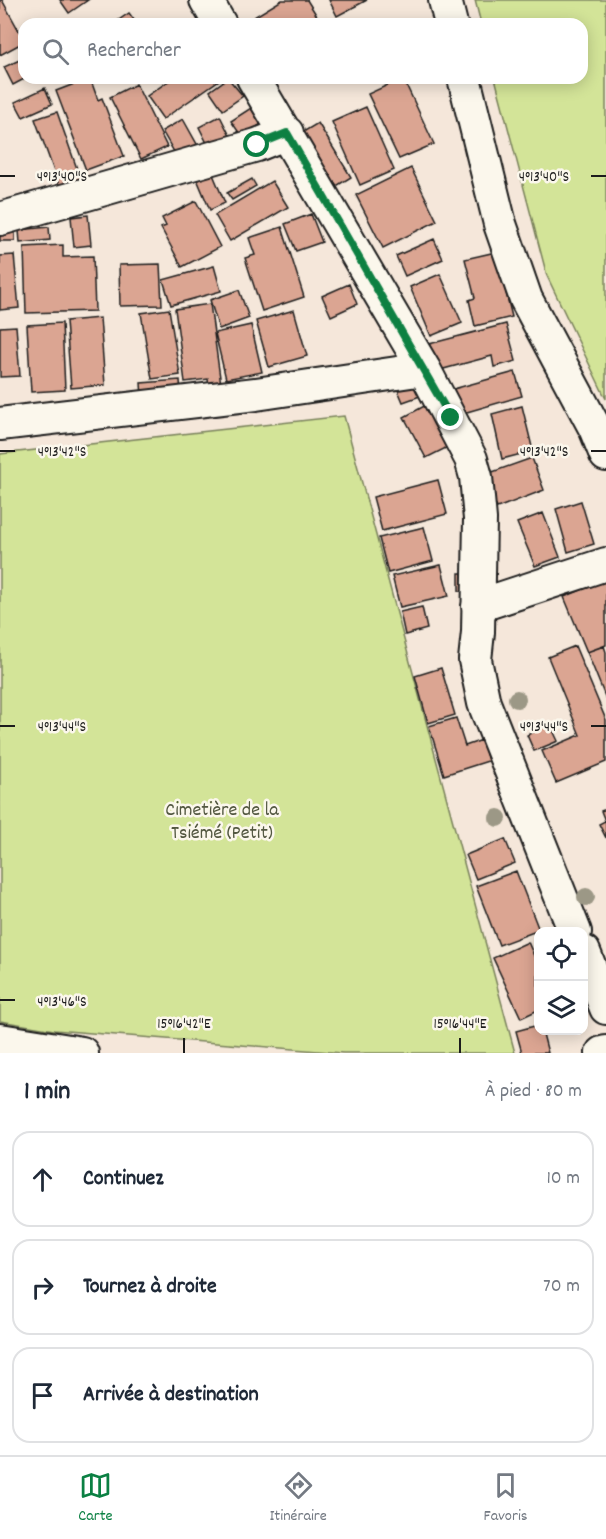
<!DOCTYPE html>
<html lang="fr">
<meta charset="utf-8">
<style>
body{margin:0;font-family:Dekko,sans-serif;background:#f6f6f7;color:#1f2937}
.controls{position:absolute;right:18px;bottom:18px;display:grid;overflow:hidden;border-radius:12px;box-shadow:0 3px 15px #0003}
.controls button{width:54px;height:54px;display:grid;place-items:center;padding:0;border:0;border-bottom:2px solid #e0e1e3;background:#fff;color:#1f2937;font:30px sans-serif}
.stop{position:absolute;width:18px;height:18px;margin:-14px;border:4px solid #0b8043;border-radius:50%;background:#fff}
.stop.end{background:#0b8043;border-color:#fff;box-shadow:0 2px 6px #0008}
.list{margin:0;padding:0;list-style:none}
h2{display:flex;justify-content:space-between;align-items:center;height:78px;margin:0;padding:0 24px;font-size:26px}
h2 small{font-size:20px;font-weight:400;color:#747a83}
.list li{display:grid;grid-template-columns:39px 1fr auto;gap:18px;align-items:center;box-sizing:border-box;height:96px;margin:0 12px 12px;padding:0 12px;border:2px solid #e0e1e3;border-radius:18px}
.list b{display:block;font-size:22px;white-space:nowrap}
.list em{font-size:20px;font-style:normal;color:#747a83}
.icon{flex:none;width:33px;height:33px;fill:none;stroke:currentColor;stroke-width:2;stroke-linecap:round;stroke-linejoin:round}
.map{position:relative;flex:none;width:606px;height:1053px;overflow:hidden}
.search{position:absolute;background:#fff;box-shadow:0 3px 15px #0003;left:18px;right:18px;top:18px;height:66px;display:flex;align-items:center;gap:15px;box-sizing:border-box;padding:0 21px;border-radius:18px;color:#747a83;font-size:22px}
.sheet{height:402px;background:#fff}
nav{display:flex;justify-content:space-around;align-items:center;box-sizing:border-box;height:84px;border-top:2px solid #e0e1e3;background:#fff;font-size:16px;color:#747a83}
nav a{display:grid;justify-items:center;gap:3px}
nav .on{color:#0b8043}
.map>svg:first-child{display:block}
</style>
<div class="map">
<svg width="606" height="1053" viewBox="0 0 606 1053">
<rect width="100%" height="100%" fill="#f5e7da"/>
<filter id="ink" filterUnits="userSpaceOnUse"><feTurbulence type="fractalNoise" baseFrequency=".0167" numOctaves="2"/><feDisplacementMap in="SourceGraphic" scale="12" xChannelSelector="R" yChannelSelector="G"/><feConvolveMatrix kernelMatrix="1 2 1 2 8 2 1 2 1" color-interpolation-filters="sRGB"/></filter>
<g filter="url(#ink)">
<path fill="#d3e498" stroke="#78805a" stroke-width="1.5" d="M475 0H606V399L547 276 495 78H582V24H481Z
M344 416 515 1053H343L54 1030 0 1021V454Z"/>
<path fill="#dba592" stroke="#1c1c1c" stroke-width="1.5" d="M0 0H2L24 40V42L0 55Z
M60 0H88L69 13Z
M282 0H307L322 24H258L254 17Z
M329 0H367L337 16Z
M129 13 137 24H113Z
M24 58V78H26L13 85 4 67Z
M90 78 98 100 102 98 124 156 86 170 56 91Z
M173 78H222L163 119 147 96Z
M228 78 243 96 223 110 210 91Z
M403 78 434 144 399 159 368 94Z
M136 84 167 147 141 159 110 97Z
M45 88 52 104 23 117 15 102Z
M366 107 394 170 360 185 332 122Z
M251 108 261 124 242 137 231 121Z
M57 112 81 180 60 188 35 119Z
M220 116 231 138 210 149 199 127Z
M183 119 198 146 177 157 162 131Z
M318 123 351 177 327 192 298 135Z
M411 168 437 221 383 248 356 195Z
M212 172 225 203 210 210 197 179Z
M252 179 256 186 232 200 227 193Z
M272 181 288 207 230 241 215 215Z
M196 201 220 247 182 267 161 228 166 226 162 218Z
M311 214 322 242 296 251 285 224Z
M88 215 91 245 74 247 71 217Z
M49 227 50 240 20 243 19 230Z
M282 227 304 297 262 311 245 258 255 255 249 238Z
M0 231H15V241H0Z
M434 239 443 259 405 276 396 256Z
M63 245V257L93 256 95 311 26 313 24 247Z
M496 252 512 317 475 326 469 300 475 298 465 259Z
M14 255 19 308 0 310V256Z
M160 264 162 305 120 306 119 265Z
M214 266 221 291 171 305 163 280Z
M440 274 462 323 431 336 410 287Z
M349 284 357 304 331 316 322 296Z
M239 290 249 318 219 329 210 300Z
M210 304 221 385 209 387 208 379 185 382 175 309Z
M169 309 180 375 152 379 141 313Z
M294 310 307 356 269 367 256 321Z
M100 318 105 385 71 388 66 321Z
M62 323 65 390 31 392 27 325Z
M506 324 516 361 494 367 492 356 436 371 429 344Z
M251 325 262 372 226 379 215 333Z
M16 326 20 376 0 377V327Z
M515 372 522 396 453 416 446 391Z
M413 377 420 396 403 402 395 383Z
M180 380 181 394 142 397 141 383Z
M428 404 450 446 426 458 404 417Z
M522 406 533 451 502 459 492 414Z
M532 458 544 490 497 508 484 475Z
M438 480 447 514 382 531 373 497Z
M581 501 594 544 568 552 556 509Z
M543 513 560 557 535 566 517 523Z
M424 527 433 561 388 573 379 538Z
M441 565 449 596 400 607 392 576Z
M459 573H472L471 591H459Z
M606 580V645L587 652 564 597Z
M422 607 427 629 405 635 400 612Z
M575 646 606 720V762L556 783 542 751 580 735 548 657Z
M604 646 606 652V699L587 652Z
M441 668 455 715 428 723 415 676Z
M456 718 465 746 482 740 488 761 444 775 429 726Z
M550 724 558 741 534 751 527 735Z
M606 809V838L599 824 605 821 601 811Z
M505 839 515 863 476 879 466 855Z
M516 871 539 930 499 945 476 886Z
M528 942 538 965V1010L521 1018 493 958Z
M538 1025V1030H542L548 1053H522L516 1031Z"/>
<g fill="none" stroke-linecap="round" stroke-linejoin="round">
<defs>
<path id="street" d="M206 0 220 24
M445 0 451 24
M253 78 424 369 471 459 476 477 480 519 478 632 475 660 484 703 575 932
M464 78 500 224 526 299 595 428 606 455
M0 219 257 145 287 133
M0 424 256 394 424 369
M478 606 606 564
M584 952 606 1008
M0 1040 82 1053
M602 1053 606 1052"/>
</defs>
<use href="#street" stroke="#1c1c1c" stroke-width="36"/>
<use href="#street" stroke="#fbf7ec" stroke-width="32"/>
</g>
<g fill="#9c9886">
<circle cx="517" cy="699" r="9"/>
<circle cx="498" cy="818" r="9"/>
<circle cx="586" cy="897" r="9"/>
</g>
</g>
<g fill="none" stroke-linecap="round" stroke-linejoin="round" filter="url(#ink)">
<path stroke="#0b8043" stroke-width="8" d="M257 145 287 133 451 418"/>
</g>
<path fill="none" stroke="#1c1c1c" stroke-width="2" d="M0 176H15M591 176H606M0 451H15M591 451H606M0 726H15M591 726H606M0 1000H15M184 1038V1053M460 1038V1053"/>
<g text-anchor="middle" stroke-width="5" stroke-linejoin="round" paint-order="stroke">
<g font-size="20" fill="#535841" stroke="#fbf7ec">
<text x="222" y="815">Cimetière de la<tspan x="222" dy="23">Tsiémé (Petit)</tspan></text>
</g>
</g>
<g font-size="15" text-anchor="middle" fill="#1c1c1c" stroke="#fbf7ec" stroke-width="5" stroke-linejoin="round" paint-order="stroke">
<text x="62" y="181">4°13'40"S</text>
<text x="544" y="181">4°13'40"S</text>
<text x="62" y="456">4°13'42"S</text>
<text x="544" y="456">4°13'42"S</text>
<text x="62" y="731">4°13'44"S</text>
<text x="544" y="731">4°13'44"S</text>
<text x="62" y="1006">4°13'46"S</text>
<text x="184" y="1028">15°16'42"E</text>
<text x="460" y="1028">15°16'44"E</text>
</g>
</svg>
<div class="controls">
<button><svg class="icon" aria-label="locate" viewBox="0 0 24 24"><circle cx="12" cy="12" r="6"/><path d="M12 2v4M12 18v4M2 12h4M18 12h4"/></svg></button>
<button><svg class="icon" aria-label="layers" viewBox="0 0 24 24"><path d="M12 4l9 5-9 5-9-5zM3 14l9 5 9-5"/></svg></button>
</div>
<div class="stop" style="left:257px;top:145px"></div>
<div class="stop end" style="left:451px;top:418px"></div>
<div class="search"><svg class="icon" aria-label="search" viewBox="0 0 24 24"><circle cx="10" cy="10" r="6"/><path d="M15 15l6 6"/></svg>Rechercher</div>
</div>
<section class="sheet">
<h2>1 min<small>À pied · 80 m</small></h2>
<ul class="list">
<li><svg class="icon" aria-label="ahead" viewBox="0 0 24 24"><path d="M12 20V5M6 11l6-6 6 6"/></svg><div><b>Continuez</b></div><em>10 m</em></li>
<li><svg class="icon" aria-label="right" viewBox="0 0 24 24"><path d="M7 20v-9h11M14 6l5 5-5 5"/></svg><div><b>Tournez à droite</b></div><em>70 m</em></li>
<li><svg class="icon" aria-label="arrive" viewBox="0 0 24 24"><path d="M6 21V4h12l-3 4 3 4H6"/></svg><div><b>Arrivée à destination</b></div></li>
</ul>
</section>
<nav>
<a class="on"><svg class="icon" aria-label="map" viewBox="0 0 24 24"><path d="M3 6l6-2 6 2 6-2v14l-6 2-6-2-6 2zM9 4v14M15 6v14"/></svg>Carte</a>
<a><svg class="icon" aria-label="directions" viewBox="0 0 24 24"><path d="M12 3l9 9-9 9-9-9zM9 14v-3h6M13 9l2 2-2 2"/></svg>Itinéraire</a>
<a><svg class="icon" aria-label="saved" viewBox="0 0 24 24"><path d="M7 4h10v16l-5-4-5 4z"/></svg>Favoris</a>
</nav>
